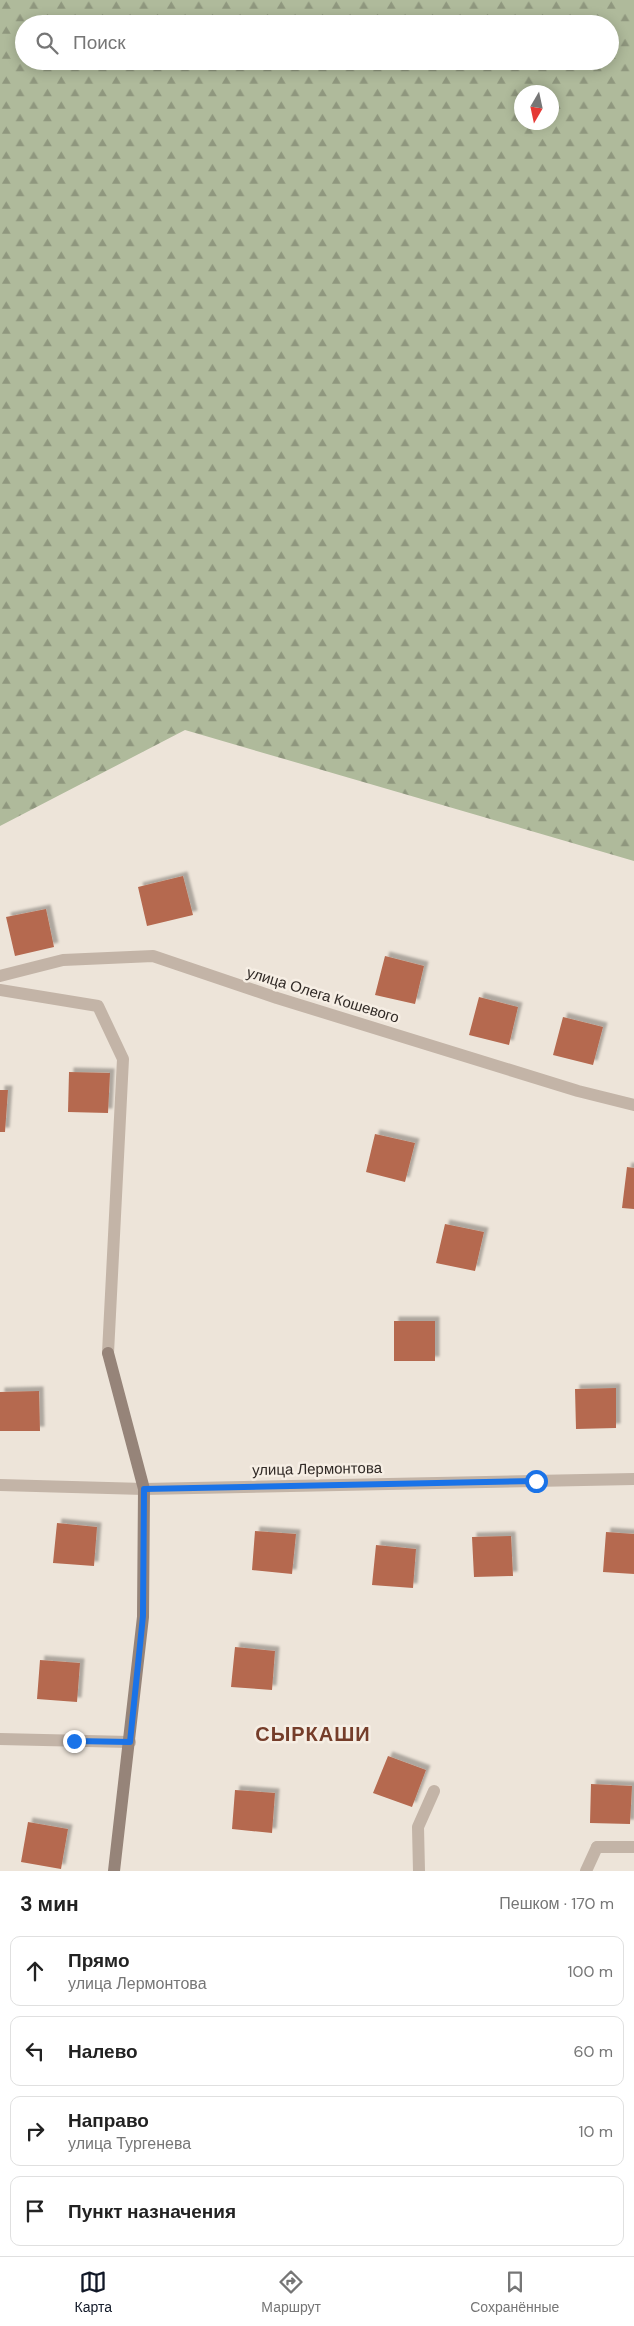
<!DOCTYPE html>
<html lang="ru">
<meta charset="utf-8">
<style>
body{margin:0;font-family:"DM Sans",sans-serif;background:#f6f6f6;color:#222}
.compass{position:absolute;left:514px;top:85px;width:45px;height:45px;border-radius:50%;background:#fff;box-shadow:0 2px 12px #0003;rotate:189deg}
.stop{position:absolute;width:15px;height:15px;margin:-11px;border:4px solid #1a73e8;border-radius:50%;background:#fff}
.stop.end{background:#1a73e8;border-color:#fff;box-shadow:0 1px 5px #0008}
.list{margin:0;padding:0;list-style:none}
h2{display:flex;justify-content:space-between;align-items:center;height:65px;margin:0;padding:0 20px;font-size:21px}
h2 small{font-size:16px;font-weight:400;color:#767676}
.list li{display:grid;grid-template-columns:32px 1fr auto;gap:15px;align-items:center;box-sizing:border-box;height:70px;margin:0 10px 10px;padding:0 10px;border:1px solid #e0e0e0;border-radius:10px}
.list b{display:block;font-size:19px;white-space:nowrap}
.list p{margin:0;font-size:16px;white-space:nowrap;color:#767676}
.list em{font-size:16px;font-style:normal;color:#767676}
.icon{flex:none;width:28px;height:28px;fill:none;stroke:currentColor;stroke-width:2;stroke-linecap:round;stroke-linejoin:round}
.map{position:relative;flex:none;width:634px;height:1871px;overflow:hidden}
.search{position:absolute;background:#fff;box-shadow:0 2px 12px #0003;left:15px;right:15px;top:15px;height:55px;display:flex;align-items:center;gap:12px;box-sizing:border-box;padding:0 18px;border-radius:28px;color:#767676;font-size:19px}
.sheet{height:385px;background:#fff}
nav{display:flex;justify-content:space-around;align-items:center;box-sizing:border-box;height:70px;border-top:1px solid #e0e0e0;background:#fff;font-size:14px;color:#767676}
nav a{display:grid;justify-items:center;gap:2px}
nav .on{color:#111827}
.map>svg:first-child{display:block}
</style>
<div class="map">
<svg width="634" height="1871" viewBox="0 0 634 1871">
<defs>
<pattern id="forest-firs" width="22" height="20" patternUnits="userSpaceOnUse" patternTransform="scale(1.25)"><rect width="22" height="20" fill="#afba9b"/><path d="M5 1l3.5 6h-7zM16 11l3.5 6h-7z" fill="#8f977e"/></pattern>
<filter id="shadow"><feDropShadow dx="4.5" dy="-4.5" stdDeviation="1" flood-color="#0004"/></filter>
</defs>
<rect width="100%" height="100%" fill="#ede4d9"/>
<path fill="url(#forest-firs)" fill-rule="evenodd" d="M0 0H634V861L185 730 0 826ZM24 24H610V61H24ZM522 92H552V122H522Z"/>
<path fill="#b5694f" filter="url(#shadow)" d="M183 876 193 915 147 926 138 887Z
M46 909 54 947 15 956 6 917Z
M385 956 424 966 415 1004 375 995Z
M479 997 518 1007 509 1045 469 1035Z
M563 1017 603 1027 593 1065 553 1055Z
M69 1072 110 1073 108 1113 68 1112Z
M0 1090H8L5 1132H0Z
M375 1134 415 1143 405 1182 366 1172Z
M627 1167 634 1168V1209L622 1208Z
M445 1224 484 1232 475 1271 436 1263Z
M394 1321H435V1361H394Z
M616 1388V1428L576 1429 575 1389Z
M39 1391 40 1431H0V1392Z
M57 1523 97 1527 94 1566 53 1563Z
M255 1531 296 1534 292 1574 252 1570Z
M606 1532 634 1534V1574L603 1572Z
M511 1536 513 1576 474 1577 472 1537Z
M376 1545 416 1549 413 1588 372 1585Z
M235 1647 275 1651 272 1690 231 1687Z
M40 1660 80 1663 77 1702 37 1699Z
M388 1756 426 1770 412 1807 373 1793Z
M591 1784 632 1786 630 1824 590 1823Z
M235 1790 275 1793 272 1833 232 1829Z
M28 1822 68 1829 61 1869 21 1862Z"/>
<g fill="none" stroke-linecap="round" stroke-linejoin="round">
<path stroke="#c3b4a7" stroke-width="12" d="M419 1871 418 1827 434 1791
M586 1871 597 1847"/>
<path stroke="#c3b4a7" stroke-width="12" d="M0 976 63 960 153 956 277 998 578 1091 634 1105
M0 990 98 1006 123 1059 108 1353
M0 1485 144 1489 634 1479
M0 1739 130 1742
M597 1847H634"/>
<path stroke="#968479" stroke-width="12" d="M108 1353 144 1489 143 1617 114 1871"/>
</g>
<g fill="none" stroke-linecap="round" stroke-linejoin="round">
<path stroke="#1a73e8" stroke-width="6" d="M74 1741 130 1742 143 1616 144 1489 536 1481"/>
</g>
<g text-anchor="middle" stroke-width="5" stroke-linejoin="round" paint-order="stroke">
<g font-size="15" fill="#312a26" stroke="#f6eee4">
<text transform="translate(323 995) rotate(17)" y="5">улица Олега Кошевого</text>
<text transform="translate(317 1469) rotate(-1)" y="5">улица Лермонтова</text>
</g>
<g font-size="20" font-weight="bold" letter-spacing="1" fill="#753d2a" stroke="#f6eee4">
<text x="313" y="1741">СЫРКАШИ</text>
</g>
</g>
</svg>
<svg class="compass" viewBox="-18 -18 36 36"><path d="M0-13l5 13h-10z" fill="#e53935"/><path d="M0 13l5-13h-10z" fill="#767676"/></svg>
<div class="stop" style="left:536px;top:1481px"></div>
<div class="stop end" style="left:74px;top:1741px"></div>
<div class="search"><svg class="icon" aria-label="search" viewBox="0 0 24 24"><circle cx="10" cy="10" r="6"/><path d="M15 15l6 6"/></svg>Поиск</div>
</div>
<section class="sheet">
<h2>3 мин<small>Пешком · 170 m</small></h2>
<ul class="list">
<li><svg class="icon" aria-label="ahead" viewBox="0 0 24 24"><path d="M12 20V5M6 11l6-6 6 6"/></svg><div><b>Прямо</b><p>улица Лермонтова</p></div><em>100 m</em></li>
<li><svg class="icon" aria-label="left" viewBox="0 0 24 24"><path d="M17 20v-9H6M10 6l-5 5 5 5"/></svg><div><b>Налево</b></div><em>60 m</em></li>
<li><svg class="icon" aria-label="right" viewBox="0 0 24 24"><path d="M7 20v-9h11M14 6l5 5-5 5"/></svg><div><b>Направо</b><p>улица Тургенева</p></div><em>10 m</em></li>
<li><svg class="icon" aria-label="arrive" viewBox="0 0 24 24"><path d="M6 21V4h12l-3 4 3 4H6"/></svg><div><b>Пункт назначения</b></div></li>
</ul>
</section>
<nav>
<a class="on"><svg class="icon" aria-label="map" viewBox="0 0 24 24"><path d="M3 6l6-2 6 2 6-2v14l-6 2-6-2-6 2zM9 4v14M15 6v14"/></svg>Карта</a>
<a><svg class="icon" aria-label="directions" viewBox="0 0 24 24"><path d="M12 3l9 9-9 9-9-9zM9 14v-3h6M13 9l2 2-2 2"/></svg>Маршрут</a>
<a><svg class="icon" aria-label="saved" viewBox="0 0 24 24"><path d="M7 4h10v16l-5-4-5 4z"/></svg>Сохранённые</a>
</nav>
